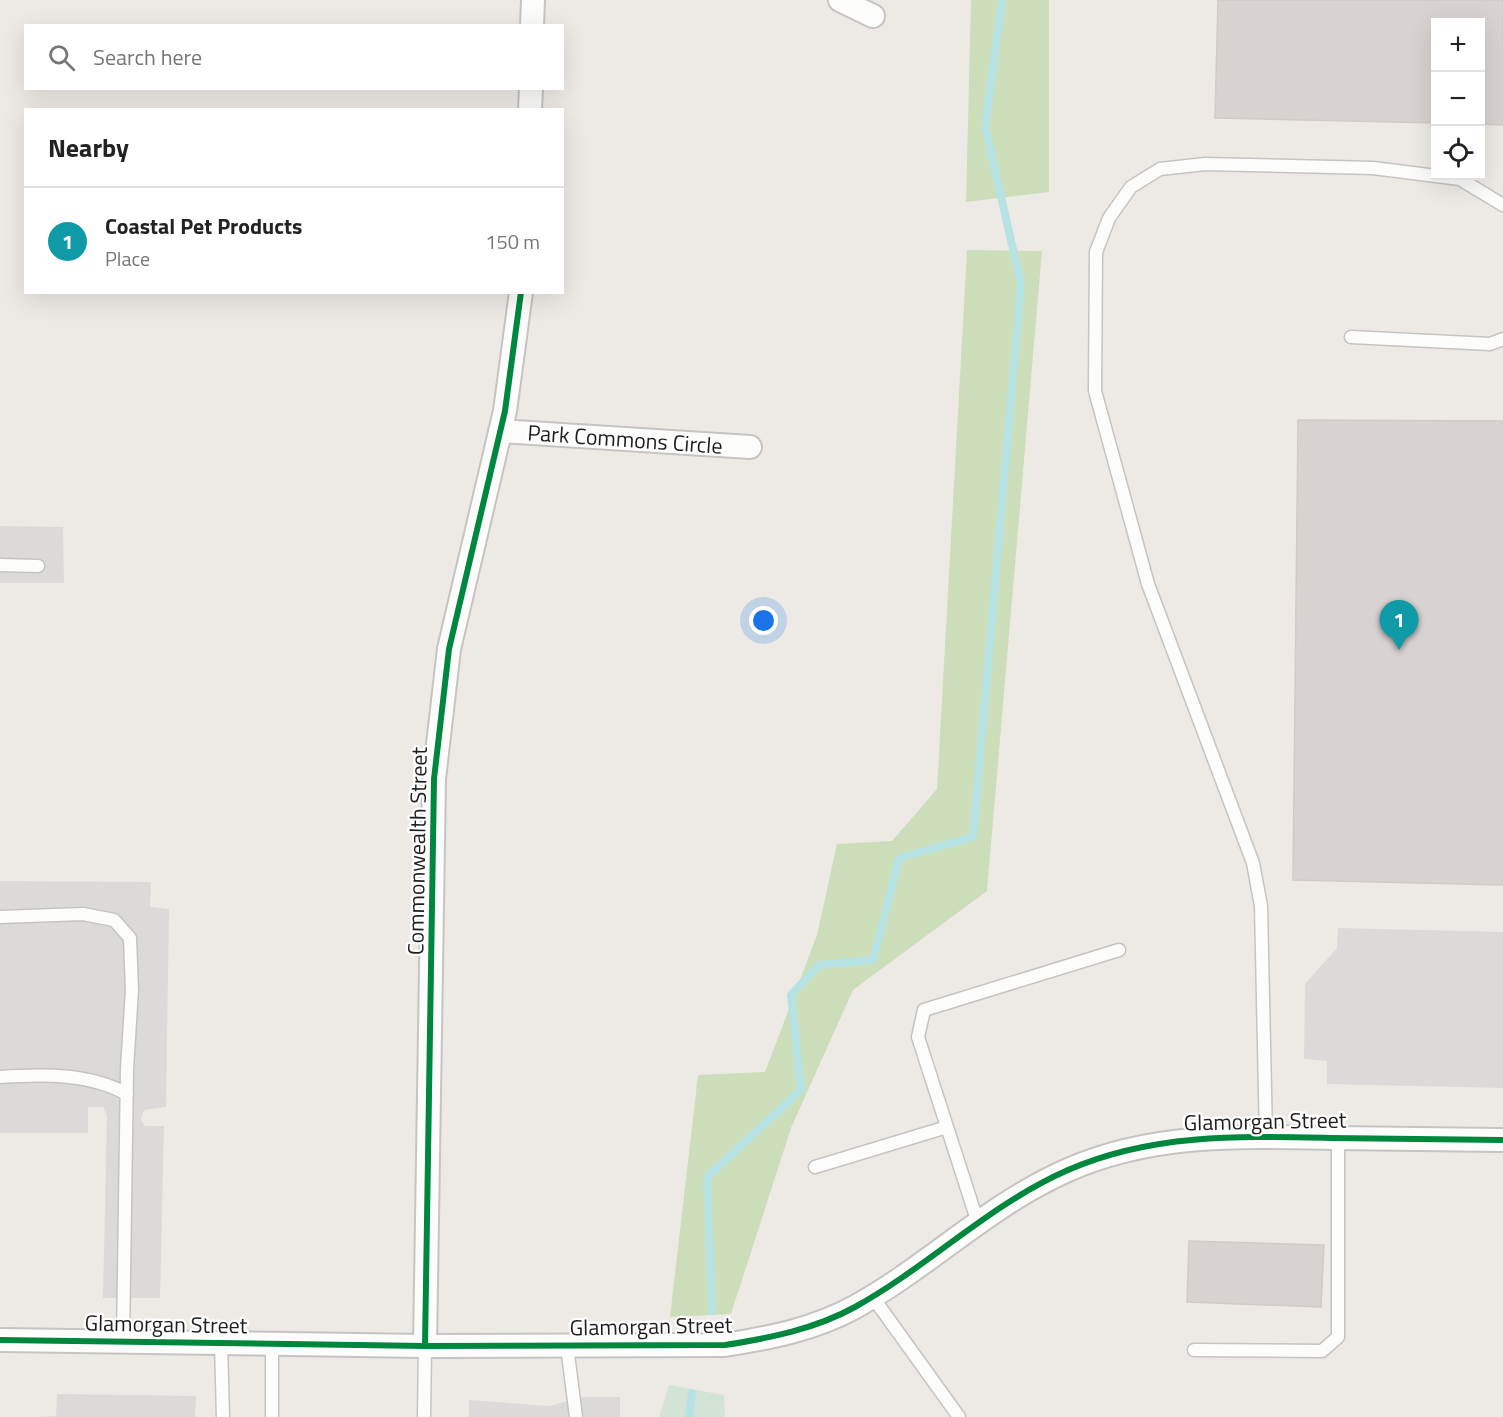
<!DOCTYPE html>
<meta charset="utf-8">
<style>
body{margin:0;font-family:"Titillium Web",sans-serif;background:#f2f2f2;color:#222}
.controls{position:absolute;right:18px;top:18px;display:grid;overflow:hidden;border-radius:0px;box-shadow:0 6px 24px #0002}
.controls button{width:54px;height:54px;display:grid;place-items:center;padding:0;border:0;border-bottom:2px solid #e0e0e0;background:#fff;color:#222;font:30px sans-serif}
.you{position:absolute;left:764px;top:621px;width:21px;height:21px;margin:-15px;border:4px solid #fff;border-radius:50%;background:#1a73e8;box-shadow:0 0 0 9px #1a73e833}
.badge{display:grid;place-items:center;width:39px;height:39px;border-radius:50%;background:#666564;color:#fff;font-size:20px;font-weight:700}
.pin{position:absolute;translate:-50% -50px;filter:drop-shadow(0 2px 3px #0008)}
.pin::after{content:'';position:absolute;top:32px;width:21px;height:18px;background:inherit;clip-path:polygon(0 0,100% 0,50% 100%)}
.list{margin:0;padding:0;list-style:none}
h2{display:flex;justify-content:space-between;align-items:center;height:78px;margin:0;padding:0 24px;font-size:26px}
h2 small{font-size:20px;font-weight:400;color:#767676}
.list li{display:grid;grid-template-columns:39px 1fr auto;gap:18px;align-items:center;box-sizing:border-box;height:108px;padding:0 24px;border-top:2px solid #e0e0e0}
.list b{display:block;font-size:22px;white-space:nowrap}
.list p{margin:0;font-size:20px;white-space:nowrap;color:#767676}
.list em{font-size:20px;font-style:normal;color:#767676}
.icon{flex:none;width:33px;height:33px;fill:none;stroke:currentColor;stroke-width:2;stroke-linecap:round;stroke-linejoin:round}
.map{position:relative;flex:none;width:1503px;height:1417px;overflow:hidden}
.search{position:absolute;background:#fff;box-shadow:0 6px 24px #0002;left:24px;top:24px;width:540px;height:66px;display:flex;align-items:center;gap:15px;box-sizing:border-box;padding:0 21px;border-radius:0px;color:#767676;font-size:22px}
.panel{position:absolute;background:#fff;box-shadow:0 6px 24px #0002;left:24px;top:108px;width:540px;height:186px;border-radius:0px}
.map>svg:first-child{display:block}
</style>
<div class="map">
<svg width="1503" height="1417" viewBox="0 0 1503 1417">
<rect width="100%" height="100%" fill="#edeae6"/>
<path fill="#dbdad8" d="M0 526 63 527 64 583H0Z
M0 881 151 882 150 907 169 909 166 1107 144 1110 141 1120 145 1126H164L160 1298H103L107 1116 103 1107H88V1133H0Z
M1338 928 1503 932V1088L1327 1084V1061L1304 1059 1305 984 1337 948Z
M57 1394 196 1396 195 1417H40L56 1416Z
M582 1397H620V1417H469V1400L550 1406Z"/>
<path fill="#ccdeb9" d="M971 0H1049V192L966 202Z
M967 250 1042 251 987 891 853 990 791 1128 731 1314 670 1317 698 1075 765 1072 817 935 837 844 892 841 937 789Z"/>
<path fill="#d3e4d7" d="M669 1385 724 1395 725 1417H659Z"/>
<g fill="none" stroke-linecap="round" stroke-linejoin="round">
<path stroke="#b6e2e3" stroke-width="8" d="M712 1311 707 1177 801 1090 791 995 819 965 873 960 899 858 973 837 1021 284 985 127 1002 0
M689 1417 692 1393"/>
</g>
<path fill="#d8d3d1" stroke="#d0cbc7" stroke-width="1.5" d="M1218 0H1503V125L1480 124V22H1436V123L1215 118Z
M1298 420 1503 421V885L1293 880Z
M1189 1241 1324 1245 1321 1307 1187 1302Z"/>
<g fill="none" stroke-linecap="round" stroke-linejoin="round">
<defs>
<path id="lane" d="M1351 337 1490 344 1503 339
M0 565 38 566
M0 917 83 914 114 920 130 938 132 990 127 1069 123 1342
M0 1077C43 1074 89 1073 127 1094
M1266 1137 1261 906 1253 863 1148 584 1095 391 1096 252 1109 218 1131 187 1160 169 1205 164 1373 168 1460 179 1503 205
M815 1167 947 1127
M978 1223 918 1037 924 1010 1119 950
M872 1296 959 1417
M221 1343 223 1417
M272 1344V1417
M567 1346 576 1417
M1194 1350 1322 1351 1338 1337V1138
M424 1417 425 1346"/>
<path id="street" d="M840 0 873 16
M532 26 533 0
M530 110 531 88
M500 431 750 447
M0 1340 425 1346 725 1345C770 1338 815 1329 855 1307 929 1266 990 1204 1068 1170 1152 1133 1241 1136 1331 1138 1388 1139 1446 1139 1503 1140
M425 1346 434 779 449 649 505 411 521 292"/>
</defs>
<use href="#lane" stroke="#c5c4c2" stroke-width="15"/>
<use href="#street" stroke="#c5c4c2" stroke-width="26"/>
<use href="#lane" stroke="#fcfcfb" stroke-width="12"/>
<use href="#street" stroke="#fcfcfb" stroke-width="22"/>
<defs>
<path id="cycleway" d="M0 1340 425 1346 725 1345C770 1338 815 1329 855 1307 929 1266 990 1204 1068 1170 1152 1133 1241 1136 1331 1138 1388 1139 1446 1139 1503 1140
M425 1346 434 779 449 649 505 411 521 292"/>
</defs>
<use href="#cycleway" stroke="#fff" stroke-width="10"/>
<use href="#cycleway" stroke="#00873e" stroke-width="6"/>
</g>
<g text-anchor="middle" stroke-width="4.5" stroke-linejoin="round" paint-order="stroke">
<g font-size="22" fill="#1e1e1e" stroke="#fff">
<text transform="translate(625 439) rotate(4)" y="8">Park Commons Circle</text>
<text transform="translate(417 851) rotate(-89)" y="8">Commonwealth Street</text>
<text transform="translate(1265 1121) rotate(-1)" y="8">Glamorgan Street</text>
<text transform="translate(166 1324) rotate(1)" y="8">Glamorgan Street</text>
<text transform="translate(651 1326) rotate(-1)" y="8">Glamorgan Street</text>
</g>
</g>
</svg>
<div class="controls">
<button>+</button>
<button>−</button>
<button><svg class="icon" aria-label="locate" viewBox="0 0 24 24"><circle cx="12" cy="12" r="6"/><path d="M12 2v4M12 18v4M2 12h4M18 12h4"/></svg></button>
</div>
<div class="you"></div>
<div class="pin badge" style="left:1399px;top:650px;background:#0f9aa8">1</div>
<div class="search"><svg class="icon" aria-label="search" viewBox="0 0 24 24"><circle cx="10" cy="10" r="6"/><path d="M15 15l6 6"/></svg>Search here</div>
<section class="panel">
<h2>Nearby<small></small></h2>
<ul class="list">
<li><span class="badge" style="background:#0f9aa8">1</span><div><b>Coastal Pet Products</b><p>Place</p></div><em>150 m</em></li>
</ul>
</section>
</div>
